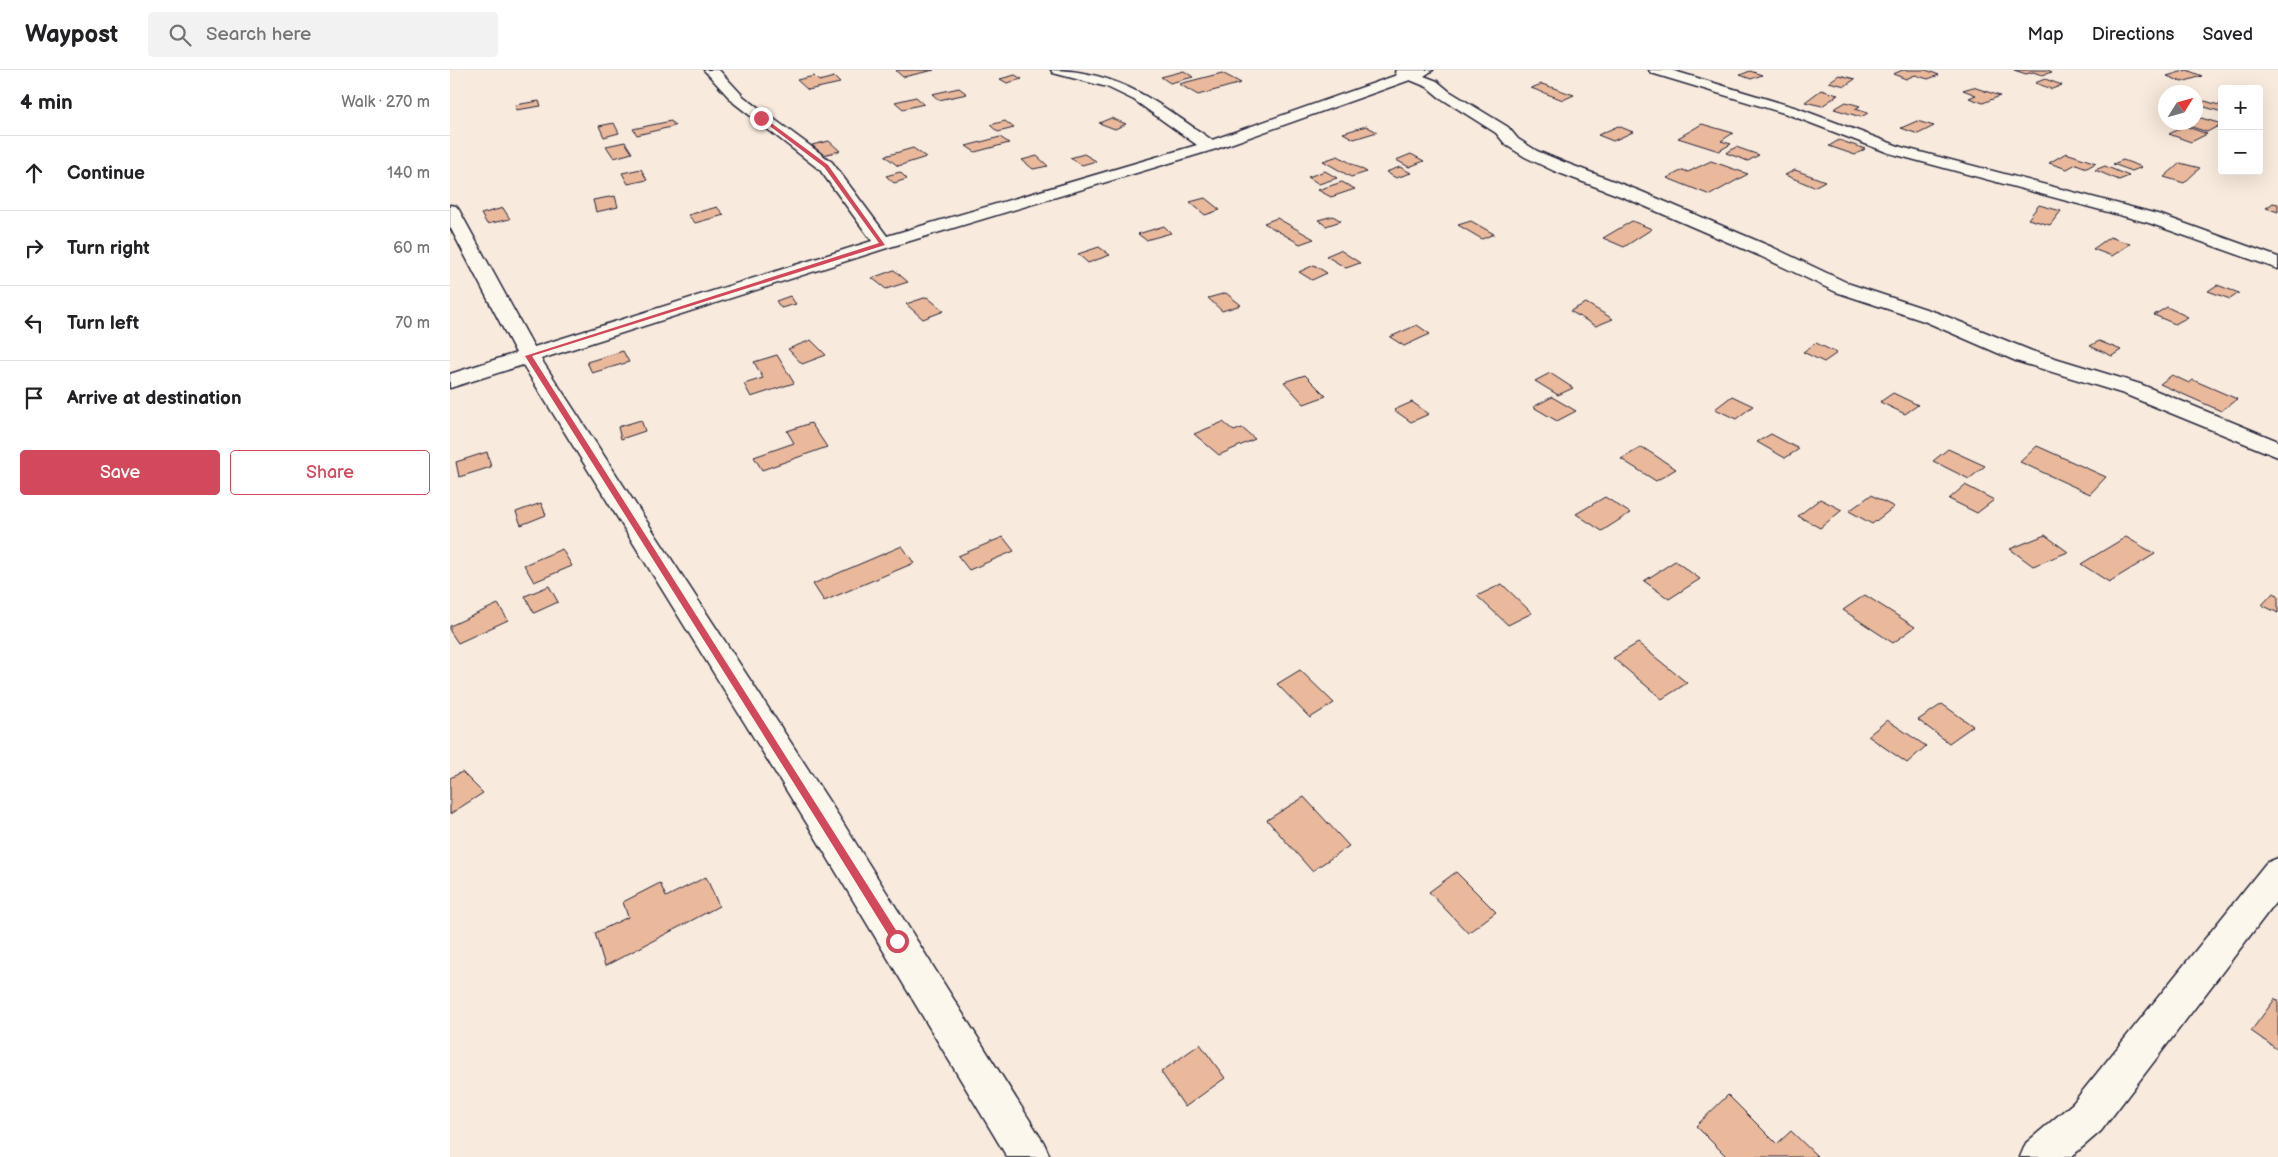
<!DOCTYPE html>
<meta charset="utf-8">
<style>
body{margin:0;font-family:"Balsamiq Sans",sans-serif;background:#f2f2f2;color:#202124}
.controls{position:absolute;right:15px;top:15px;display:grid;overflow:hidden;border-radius:5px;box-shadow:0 5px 20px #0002}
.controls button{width:45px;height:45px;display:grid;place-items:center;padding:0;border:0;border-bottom:1px solid #e0e0e0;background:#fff;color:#202124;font:25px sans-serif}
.compass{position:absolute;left:1708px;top:15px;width:45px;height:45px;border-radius:50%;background:#fff;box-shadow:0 5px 20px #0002;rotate:53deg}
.stop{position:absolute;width:15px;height:15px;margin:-11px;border:4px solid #d1495b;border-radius:50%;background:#fff}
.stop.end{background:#d1495b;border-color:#fff;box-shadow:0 1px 5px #0008}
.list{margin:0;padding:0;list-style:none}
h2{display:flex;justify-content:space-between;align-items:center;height:65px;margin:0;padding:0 20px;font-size:21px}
h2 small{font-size:16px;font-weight:400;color:#757577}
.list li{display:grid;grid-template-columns:32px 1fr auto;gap:15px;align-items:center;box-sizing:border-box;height:75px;padding:0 20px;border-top:1px solid #e0e0e0}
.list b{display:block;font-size:19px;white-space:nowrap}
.list em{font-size:16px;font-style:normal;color:#757577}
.actions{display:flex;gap:10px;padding:15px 20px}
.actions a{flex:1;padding:11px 0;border:1px solid #d1495b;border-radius:5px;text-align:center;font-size:18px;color:#d1495b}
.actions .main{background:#d1495b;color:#fff}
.icon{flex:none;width:28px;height:28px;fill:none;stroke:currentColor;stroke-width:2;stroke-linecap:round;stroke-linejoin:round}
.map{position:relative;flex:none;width:1828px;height:1087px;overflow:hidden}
header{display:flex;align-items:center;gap:30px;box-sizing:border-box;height:70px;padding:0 25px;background:#fff;border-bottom:1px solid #e0e0e0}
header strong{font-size:24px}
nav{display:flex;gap:28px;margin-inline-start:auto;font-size:18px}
.search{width:350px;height:45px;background:#f2f2f2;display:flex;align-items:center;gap:12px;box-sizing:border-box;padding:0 18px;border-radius:5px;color:#757577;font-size:19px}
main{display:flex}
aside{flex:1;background:#fff}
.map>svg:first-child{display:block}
</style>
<header>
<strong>Waypost</strong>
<div class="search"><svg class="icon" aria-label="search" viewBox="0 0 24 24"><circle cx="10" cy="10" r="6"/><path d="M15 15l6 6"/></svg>Search here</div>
<nav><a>Map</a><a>Directions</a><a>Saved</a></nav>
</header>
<main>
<aside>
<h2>4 min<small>Walk · 270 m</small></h2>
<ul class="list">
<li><svg class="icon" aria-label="ahead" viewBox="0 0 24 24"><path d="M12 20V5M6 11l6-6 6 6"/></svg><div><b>Continue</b></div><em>140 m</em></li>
<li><svg class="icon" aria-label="right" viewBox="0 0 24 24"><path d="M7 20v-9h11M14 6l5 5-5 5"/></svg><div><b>Turn right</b></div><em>60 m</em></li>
<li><svg class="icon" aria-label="left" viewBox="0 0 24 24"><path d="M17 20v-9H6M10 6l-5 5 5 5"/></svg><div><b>Turn left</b></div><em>70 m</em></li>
<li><svg class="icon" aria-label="arrive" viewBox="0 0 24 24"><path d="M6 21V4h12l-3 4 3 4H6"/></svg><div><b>Arrive at destination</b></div></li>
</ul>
<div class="actions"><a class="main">Save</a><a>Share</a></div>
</aside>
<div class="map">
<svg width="1828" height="1087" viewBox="0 0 1828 1087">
<rect width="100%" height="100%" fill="#f8eadc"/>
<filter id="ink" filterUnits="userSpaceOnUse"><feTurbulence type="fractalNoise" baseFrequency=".02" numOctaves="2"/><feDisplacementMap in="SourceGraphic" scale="10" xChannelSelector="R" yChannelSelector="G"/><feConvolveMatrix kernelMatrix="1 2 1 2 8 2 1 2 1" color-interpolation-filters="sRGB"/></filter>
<g filter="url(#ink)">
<path fill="#eab89b" stroke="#22223b" d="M450 0H484L453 7 446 1Z
M1453 0H1476L1489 5 1478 9 1465 5 1456 9 1443 4Z
M1564 0H1598L1602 2 1592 5 1583 2 1576 4Z
M1737 0 1752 6 1732 12 1717 6Z
M734 1 743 7 720 13 711 7Z
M1300 1 1312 5 1301 9 1290 5Z
M772 3 791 13 748 25 729 14Z
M565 5 572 9 557 13 550 9Z
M1389 5 1405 9 1395 16 1379 12Z
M364 6 369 11 384 7 390 13 358 20 347 10Z
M1595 9 1612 15 1602 19 1585 13Z
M1092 14 1124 25 1113 30 1081 18Z
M1523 17 1550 26 1533 33 1519 28 1526 25 1513 20Z
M509 18 517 24 489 30 482 24Z
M1371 20 1388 25 1372 36 1355 32Z
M466 27 474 34 453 39 445 32Z
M89 31 91 36 66 40 65 35Z
M1755 31 1772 36V42L1748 35Z
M1396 32 1410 36 1405 39 1418 43 1411 47 1384 39Z
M661 48 676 54 665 59 649 53Z
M1751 48 1772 54 1757 62 1736 55 1746 52V50Z
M221 51 225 56 187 65 183 59Z
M555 51 564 58 548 62 540 55Z
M1467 51 1484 56 1468 64 1451 58Z
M164 53 169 63 154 67 149 56Z
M1252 54 1283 63 1271 71 1281 74 1269 81 1228 68Z
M916 56 927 62 904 69 893 63Z
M1168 56 1183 62 1163 71 1148 65Z
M1735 56 1757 64 1741 72 1719 64Z
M550 67 559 73 525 82 516 76Z
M1389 70 1415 79 1405 85 1379 76Z
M379 71 390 81 373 85 362 75Z
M175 72 182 83 164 88 156 76Z
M1286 77 1309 85 1298 91 1276 83Z
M463 78 476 87 448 96 435 86Z
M1616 83 1646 93 1637 98 1626 94 1617 99 1599 93Z
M634 84 646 91 632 95 620 88Z
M961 84 974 91 959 97 946 90Z
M587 86 598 96 583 99 572 90Z
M888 86 917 102 901 107 873 91Z
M1673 90 1692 97 1682 101 1663 94Z
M1261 91 1298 104 1260 125 1217 108 1233 100 1238 102Z
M1730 93 1750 98 1734 113 1714 107Z
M1655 96 1679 106 1669 110 1645 100Z
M950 97 961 103 946 108 936 102Z
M191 99 197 110 178 114 172 103Z
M1345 100 1375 111 1364 117 1335 105Z
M875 101 887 108 869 114 858 107Z
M450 102 457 109 444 113 436 106Z
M892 112 905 119 881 127 868 120Z
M165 126 168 137 146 142 143 130Z
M755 128 770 140 755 145 740 132Z
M1823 133 1828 134V142L1816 138Z
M1589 135 1611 141 1600 155 1578 149Z
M267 137 274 145 245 153 238 145Z
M53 138 60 149 37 154 31 144Z
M883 146 891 151 876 156 868 150Z
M827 148 864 169 850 174 814 153Z
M1021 151 1044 164 1032 169 1008 155Z
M1182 151 1202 159 1174 177 1153 168Z
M714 156 721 163 696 170 688 164Z
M1660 167 1680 174 1662 186 1643 179Z
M649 177 660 185 638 193 628 184Z
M890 180 910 193 896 198 876 186Z
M864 195 877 203 862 210 849 202Z
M444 200 458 212 436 219 422 208Z
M1767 215 1789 223 1780 229 1758 221Z
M776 223 791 235 772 241 758 228Z
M340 226 346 234 331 238 326 231Z
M477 227 494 241 473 249 456 234Z
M1136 233 1163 249 1146 256 1120 241Z
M1717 237 1738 247 1725 254 1704 245Z
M967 255 980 264 954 276 940 267Z
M361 270 376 285 352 294 338 279Z
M1649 271 1671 280 1662 286 1640 276Z
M1366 273 1387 283 1374 292 1353 282Z
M173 281 179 292 142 303 137 292Z
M327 285 344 313 301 327 294 314 313 308 304 292Z
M1100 303 1123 318 1108 325 1085 311Z
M855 305 876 326 854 334 834 312Z
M1722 305 1739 313 1743 310 1787 329 1771 341 1710 314Z
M1443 323 1468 335 1455 344 1430 332Z
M1282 326 1303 336 1286 349 1265 339Z
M1102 327 1126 341 1107 351 1083 337Z
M962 332 979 344 961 352 944 340Z
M191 350 195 361 171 369 168 357Z
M773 352 784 361 792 358 805 369 769 385 744 364Z
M361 353 377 377 312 400 304 387 344 373 337 361Z
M1321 364 1349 379 1335 388 1307 372Z
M1587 376 1656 407 1640 424 1570 392Z
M1192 377 1226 399 1206 411 1171 389Z
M1498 379 1535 396 1519 409 1483 391Z
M37 382 41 397 9 407 6 392Z
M1515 415 1544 430 1527 443 1499 429Z
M1421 425 1444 437 1422 454 1399 441Z
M1155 427 1180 443 1152 461 1126 444Z
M1370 429 1392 440 1370 458 1348 446Z
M91 433 96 445 71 455 66 442Z
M1595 465 1618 482 1583 496 1560 479Z
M553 467 564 481 519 500 508 486Z
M1676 467 1705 484 1659 512 1631 494Z
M452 476 464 493 374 531 363 514Z
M112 479 122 496 84 512 74 495Z
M1225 491 1250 509 1219 529 1194 511Z
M1052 514 1082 543 1058 555 1027 526Z
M99 516 108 532 84 543 75 526Z
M1823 523 1828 525V543L1812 535Z
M1415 525 1465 557 1443 573 1393 540Z
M48 534 58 550 8 573 0 561V556Z
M1188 573 1237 613 1212 629 1163 588Z
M850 600 884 633 860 648 827 614Z
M1492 634 1523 656 1499 673 1468 650Z
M1437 650 1476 676 1457 693 1418 666Z
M12 702 33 723 0 744V708Z
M854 727 899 776 862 801 817 750Z
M1006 802 1046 842 1018 863 979 822Z
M256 807 269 836 155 896 145 863 178 847 173 832 210 813 216 827Z
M1825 929 1828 930V980L1801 961Z
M750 974 775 1008 735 1037 711 1002Z
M1278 1025 1327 1074 1341 1061 1368 1087H1277L1246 1056Z"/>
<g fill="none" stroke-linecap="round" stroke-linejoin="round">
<defs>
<path id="minor" d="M254 0H269L294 27 382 92 437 166 747 75 684 30 657 17 603 3 601 0C668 0 709 34 762 70L947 5 945 2 946 0H983L974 6 987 11 999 21 1058 57 1068 69 1087 81 1116 93 1190 121 1324 178 1400 214 1488 243 1582 281 1690 314 1828 371V387L1674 324 1566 291 1474 251 1386 222 1310 186 1178 129 1104 101 1075 87 1056 75 1046 63 989 27 977 17 960 10 766 79 440 177 91 289 388 745 594 1073 600 1087H557L364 765 73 295 0 318V304L66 283 0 157V135L6 136 9 140 84 277 422 171 370 100 284 33Z
M1199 0H1221L1347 38 1451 77 1711 145 1828 187V199L1699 153 1439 83 1337 44 1201 3Z
M1828 788V829L1651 1061 1621 1087H1570L1576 1073 1623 1033 1816 793Z"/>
</defs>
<use href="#minor" stroke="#22223b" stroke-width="3"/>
<use href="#minor" fill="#fbf7ec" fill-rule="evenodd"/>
</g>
</g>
<path fill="#d1495b" d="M313 47 378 95 435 175 82 286 451 868 452 871 447 876 444 874 372 758 75 286 429 173 374 97 309 48Z"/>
</svg>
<div class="controls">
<button>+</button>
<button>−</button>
</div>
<svg class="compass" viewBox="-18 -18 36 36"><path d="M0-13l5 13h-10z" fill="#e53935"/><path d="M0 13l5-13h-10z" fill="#757577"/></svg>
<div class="stop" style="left:447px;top:871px"></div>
<div class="stop end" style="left:311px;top:48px"></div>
</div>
</main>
